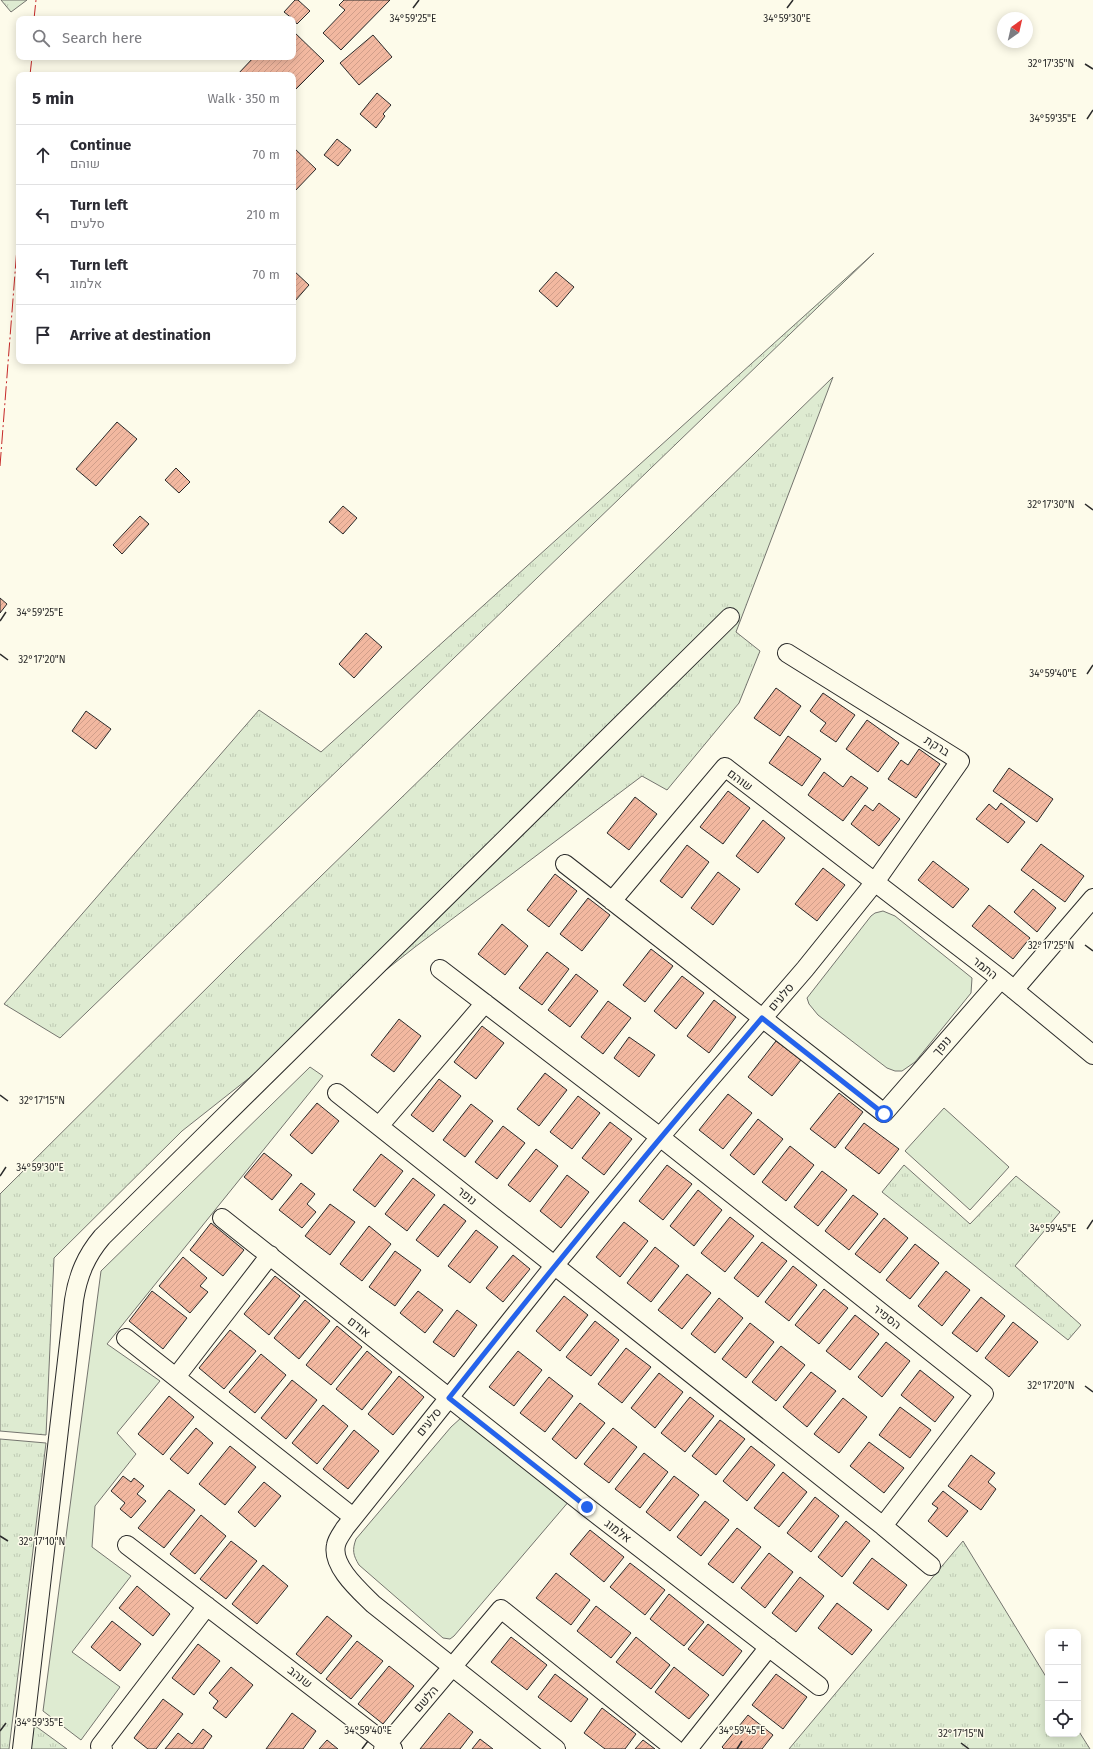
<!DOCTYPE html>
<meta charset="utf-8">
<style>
body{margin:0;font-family:"Fira Sans",Heebo,sans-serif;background:#f2f2f3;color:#2b2b33}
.controls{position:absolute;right:12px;bottom:12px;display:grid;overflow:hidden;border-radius:8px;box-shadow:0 2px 10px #0003}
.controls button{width:36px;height:36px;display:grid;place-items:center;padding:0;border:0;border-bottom:1px solid #e1e1e2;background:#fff;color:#2b2b33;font:20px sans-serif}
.compass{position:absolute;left:997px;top:12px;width:36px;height:36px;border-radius:50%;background:#fff;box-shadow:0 2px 10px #0003;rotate:34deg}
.stop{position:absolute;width:12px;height:12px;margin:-9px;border:3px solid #2563eb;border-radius:50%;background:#fff}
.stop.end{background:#2563eb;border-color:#fff;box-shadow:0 1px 4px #0008}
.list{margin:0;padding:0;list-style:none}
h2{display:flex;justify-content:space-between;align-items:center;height:52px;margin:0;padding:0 16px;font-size:17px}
h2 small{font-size:13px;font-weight:400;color:#7c7c81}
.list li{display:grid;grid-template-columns:26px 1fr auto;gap:12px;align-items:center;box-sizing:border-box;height:60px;padding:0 16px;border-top:1px solid #e1e1e2}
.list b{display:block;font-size:15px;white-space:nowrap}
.list p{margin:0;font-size:13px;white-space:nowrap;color:#7c7c81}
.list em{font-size:13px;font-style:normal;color:#7c7c81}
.icon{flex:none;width:22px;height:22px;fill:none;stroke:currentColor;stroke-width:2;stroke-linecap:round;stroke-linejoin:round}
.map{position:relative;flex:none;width:1093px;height:1749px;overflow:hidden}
.search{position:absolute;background:#fff;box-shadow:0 2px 10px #0003;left:16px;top:16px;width:280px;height:44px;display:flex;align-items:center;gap:10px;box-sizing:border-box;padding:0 14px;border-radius:8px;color:#7c7c81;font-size:15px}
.panel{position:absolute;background:#fff;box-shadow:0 2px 10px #0003;left:16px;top:72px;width:280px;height:292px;border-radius:8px}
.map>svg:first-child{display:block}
</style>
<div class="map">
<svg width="1093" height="1749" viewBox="0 0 1093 1749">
<defs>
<pattern id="grass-tufts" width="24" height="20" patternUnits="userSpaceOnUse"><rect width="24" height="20" fill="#deebd1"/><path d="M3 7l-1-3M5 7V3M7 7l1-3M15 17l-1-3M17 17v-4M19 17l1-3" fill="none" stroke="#bfcab4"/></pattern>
<pattern id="building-hatch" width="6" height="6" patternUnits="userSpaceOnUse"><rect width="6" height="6" fill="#f2b8a0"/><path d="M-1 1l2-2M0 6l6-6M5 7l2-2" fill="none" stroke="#d09e8a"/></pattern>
</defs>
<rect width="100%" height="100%" fill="#fdfbea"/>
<path fill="url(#grass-tufts)" stroke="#74746e" d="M1 0H27L11 12Z
M874 253 60 1038 4 1004 259 710 321 752Z
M833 377 736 632 760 651 739 703 667 790 642 776 415 947 182 1131 54 1258 46 1435 0 1431V1194L239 956Z
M904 1165 970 1224 1016 1176 1060 1212 1015 1266 1081 1325 1068 1340 882 1192Z
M0 1439 46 1443 9 1749H0Z
M963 1541 1048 1680V1734H1078V1730L1090 1749H789Z
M34 1725 67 1749H31Z"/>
<path fill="#deebd1" stroke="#74746e" d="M883 911 895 916 972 978 971 993 915 1062 902 1071H895L887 1068 818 1015 809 1004 807 998 871 916 875 913Z
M310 1067 323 1076 107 1344 160 1381 117 1433 136 1454 95 1506 92 1547 131 1576 72 1652 120 1687 81 1740 43 1711 101 1271Z
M944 1108 1009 1167 970 1210 905 1151Z
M462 1417 570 1500 454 1636 450 1639 443 1638 359 1565C353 1555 352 1550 356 1539L451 1427Z"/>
<path fill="url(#building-hatch)" stroke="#2b2b2b" d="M295 0H298L310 11 297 24 293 19 284 12Z
M344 0H390L341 50 323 33 345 10 339 5Z
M293 31 324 61 293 92V75H237L254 57H293Z
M373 35 392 57 359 85 340 63Z
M377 93 391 105 383 114 385 116 376 128 360 114Z
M337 139 351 150 338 166 324 155Z
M293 147 316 169 293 193Z
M293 270 309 285 295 301 293 299Z
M556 272 574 287 557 307 539 291Z
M117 422 137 439 96 486 76 469Z
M176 468 190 482 179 493 165 480Z
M343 506 357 518 343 534 329 522Z
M140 516 149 524 122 554 113 545Z
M0 598 7 604 0 613Z
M366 633 382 647 354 678 339 664Z
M776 688 801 706 780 736 754 718Z
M823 693 855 715 836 742 820 731 826 723 810 711Z
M86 711 111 729 96 749 72 731Z
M867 720 899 743 878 772 846 749Z
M788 736 821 759 802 786 769 763Z
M919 749 940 764 916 798 888 779 901 760 908 765Z
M1009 768 1053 799 1037 822 993 791Z
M824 772 843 787 851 776 868 788 843 821 808 795Z
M728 791 750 808 723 844 700 827Z
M635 797 657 814 629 850 607 833Z
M879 803 900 819 879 846 851 824 865 805 873 811Z
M1001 803 1025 822 1008 843 976 819 989 804 996 810Z
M763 820 785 838 758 873 736 856Z
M1041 844 1084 876 1065 902 1021 870Z
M687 845 709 862 682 898 660 881Z
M933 861 969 889 953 908 918 880Z
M823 868 845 885 817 921 795 904Z
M718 872 740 889 713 925 691 908Z
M555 874 577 891 549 927 527 910Z
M1033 889 1056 908 1037 932 1014 912Z
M588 898 610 915 582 951 560 934Z
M989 905 1030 938 1013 959 972 926Z
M502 924 528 946 505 975 478 954Z
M651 949 673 966 645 1002 623 985Z
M547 952 569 969 542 1005 519 988Z
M576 974 598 991 570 1027 548 1010Z
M682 976 704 993 676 1029 654 1011Z
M714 1000 736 1017 709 1053 687 1036Z
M608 1001 631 1018 603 1054 581 1037Z
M399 1019 421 1036 394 1072 371 1055Z
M482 1026 504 1043 476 1079 454 1062Z
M629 1037 655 1055 639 1077 614 1058Z
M776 1041 801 1060 772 1096 748 1077Z
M545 1073 567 1090 539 1126 517 1109Z
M439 1079 461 1096 433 1132 411 1115Z
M839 1093 863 1112 835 1148 810 1129Z
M728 1094 752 1113 723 1149 699 1130Z
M578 1096 600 1113 572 1149 550 1132Z
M317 1103 339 1121 312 1154 290 1135Z
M471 1104 493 1121 465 1157 443 1140Z
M758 1119 783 1139 754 1175 730 1155Z
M610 1122 632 1139 604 1175 582 1158Z
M864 1123 899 1149 879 1174 845 1148Z
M503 1126 525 1143 497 1179 475 1162Z
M790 1146 814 1165 786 1201 762 1182Z
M536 1149 558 1166 530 1202 508 1185Z
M264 1153 292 1175 272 1200 244 1177Z
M381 1154 403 1171 375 1207 353 1190Z
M667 1165 692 1184 663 1220 639 1201Z
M822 1171 847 1190 818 1226 794 1207Z
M567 1175 589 1192 561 1228 540 1211Z
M413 1178 435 1195 407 1231 385 1214Z
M301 1183 315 1194 307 1204 316 1212 302 1228 279 1210Z
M698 1190 722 1210 694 1246 670 1226Z
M853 1195 878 1214 849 1250 825 1231Z
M330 1204 355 1222 330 1255 305 1236Z
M444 1204 466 1221 438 1257 416 1240Z
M730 1217 754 1236 725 1272 701 1253Z
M884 1218 908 1238 880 1273 855 1254Z
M624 1222 648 1241 620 1277 596 1257Z
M211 1223 244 1250 223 1276 190 1250Z
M369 1226 391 1244 362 1281 340 1264Z
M476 1230 498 1247 470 1283 448 1266Z
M762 1242 787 1261 758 1297 734 1278Z
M915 1244 939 1263 910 1299 886 1280Z
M655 1247 679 1266 651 1302 627 1283Z
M395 1251 421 1270 395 1306 369 1287Z
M513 1255 530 1269 503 1302 486 1288Z
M183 1257 207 1278 200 1286 208 1292 190 1313 159 1286Z
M793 1266 817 1285 789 1321 765 1302Z
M946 1271 970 1290 942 1326 918 1306Z
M687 1274 711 1293 682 1329 658 1310Z
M275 1276 300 1296 269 1335 244 1314Z
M824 1289 848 1308 819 1344 795 1325Z
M152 1291 187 1318 163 1349 129 1321Z
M418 1291 443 1310 425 1333 400 1313Z
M564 1296 588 1315 560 1351 536 1331Z
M981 1297 1005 1316 977 1352 952 1333Z
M719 1298 743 1318 715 1353 691 1334Z
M305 1300 330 1321 299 1359 274 1338Z
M457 1310 477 1325 454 1357 433 1342Z
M855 1315 879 1334 850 1370 826 1351Z
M595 1321 619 1340 591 1376 566 1357Z
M1013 1322 1038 1342 1009 1377 985 1358Z
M750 1323 774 1342 746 1378 722 1359Z
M337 1326 362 1347 331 1385 306 1365Z
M230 1330 256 1351 224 1389 199 1368Z
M886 1342 910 1361 882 1397 858 1377Z
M781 1346 805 1365 776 1401 752 1382Z
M626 1348 651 1367 622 1403 598 1384Z
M367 1351 392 1372 362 1410 336 1389Z
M518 1351 542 1370 514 1406 489 1387Z
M261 1354 286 1375 255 1413 229 1392Z
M920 1370 954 1397 935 1422 901 1395Z
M811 1372 836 1391 807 1427 783 1407Z
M659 1373 683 1392 655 1428 631 1408Z
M399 1376 424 1397 393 1435 368 1414Z
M549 1377 573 1396 545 1432 520 1413Z
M292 1380 317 1400 286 1439 261 1418Z
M169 1396 194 1417 163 1455 138 1434Z
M690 1397 714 1416 685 1452 661 1433Z
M843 1398 867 1417 839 1453 814 1434Z
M580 1403 605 1423 576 1459 552 1439Z
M323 1405 348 1426 317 1464 292 1443Z
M900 1407 931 1430 910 1458 879 1435Z
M720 1420 745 1439 716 1475 692 1456Z
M196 1428 213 1443 188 1474 170 1459Z
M613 1428 637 1447 609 1483 584 1464Z
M354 1430 379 1451 348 1489 323 1469Z
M869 1442 904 1468 884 1493 850 1466Z
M230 1446 256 1467 225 1505 199 1484Z
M751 1446 775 1465 747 1501 723 1481Z
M644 1453 668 1472 640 1508 615 1489Z
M971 1455 995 1473 988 1482 996 1489 981 1510 948 1486Z
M783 1472 807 1492 779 1527 754 1508Z
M123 1476 131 1482 134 1478 144 1486 137 1494 146 1501 131 1518 120 1509 125 1503 111 1491Z
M674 1476 699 1495 670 1531 646 1512Z
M264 1482 281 1496 255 1527 238 1512Z
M169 1490 195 1510 164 1548 138 1528Z
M943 1491 968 1511 947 1537 928 1521 938 1508 932 1504Z
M815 1497 839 1516 811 1552 787 1533Z
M705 1501 729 1520 701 1556 677 1537Z
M201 1515 226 1536 195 1574 170 1554Z
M846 1521 870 1541 842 1577 818 1557Z
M737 1528 761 1547 733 1583 708 1564Z
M590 1530 624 1557 604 1582 570 1554Z
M231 1541 257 1561 226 1599 200 1579Z
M769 1553 793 1572 765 1608 741 1588Z
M872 1558 907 1585 888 1610 853 1583Z
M630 1563 665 1590 645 1615 610 1587Z
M263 1565 288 1586 257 1624 232 1604Z
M556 1573 590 1600 571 1625 536 1598Z
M800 1577 824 1596 796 1632 772 1613Z
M137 1586 170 1614 153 1636 119 1608Z
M669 1594 704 1622 684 1646 650 1619Z
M837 1603 872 1630 852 1655 818 1628Z
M596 1606 631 1633 611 1658 577 1631Z
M327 1616 352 1636 321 1674 296 1654Z
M112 1621 141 1644 120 1671 91 1647Z
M708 1624 742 1651 723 1676 688 1649Z
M511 1637 547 1665 527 1690 491 1662Z
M636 1637 670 1665 651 1689 616 1662Z
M357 1641 383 1661 351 1699 326 1679Z
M198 1644 220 1661 194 1695 172 1678Z
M389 1666 414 1686 383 1724 358 1704Z
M231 1667 253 1685 226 1718 213 1708 218 1701 209 1693Z
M674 1667 709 1695 689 1719 655 1692Z
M555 1674 588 1699 571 1722 538 1697Z
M776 1674 807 1697 783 1729 752 1705Z
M163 1699 183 1714 156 1749H148L134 1738Z
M602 1708 636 1734 625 1749H605L584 1733Z
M292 1713 316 1731 303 1749H266Z
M449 1713 473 1732 460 1749H420Z
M748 1715 773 1735 762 1749H724L722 1747Z
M203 1729 212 1736 203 1749H165L178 1733 192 1744Z
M480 1739 493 1749H472Z
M327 1740 338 1749H319Z
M643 1740 655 1749H635Z"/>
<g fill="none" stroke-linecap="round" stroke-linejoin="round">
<defs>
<path id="minor" d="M565 864 884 1113 1001 979
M612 901 725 767 1001 979 1093 1055
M440 969 660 1137 984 1394 883 1526
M1014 990 1093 898
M337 1093 883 1526 931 1566
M379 1126 485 1003
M222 1218 587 1507 819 1686
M126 1338 353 1517
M176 1377 270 1255
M127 1545 393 1749
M22 1749 74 1300C78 1275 86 1256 102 1237L730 617
M103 1749 100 1746 207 1606
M383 1749 501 1609 675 1749
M556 1749 373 1604C360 1591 331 1566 336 1545 337 1539 342 1533 345 1528L554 1266 660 1137 805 969 875 882 960 761 787 653
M688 1749 769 1647"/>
</defs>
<use href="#minor" stroke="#2b2b2b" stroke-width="20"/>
<use href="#minor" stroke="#fdfbea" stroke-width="18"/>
<path stroke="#c62828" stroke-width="1" stroke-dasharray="14 3 2 3" stroke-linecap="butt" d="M34 19 36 0
M30 75 32 57
M0 466 19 222"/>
</g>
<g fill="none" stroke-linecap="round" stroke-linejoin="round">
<path stroke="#2563eb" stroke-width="5" d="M587 1507 449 1398C551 1269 655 1143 762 1018L884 1114"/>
</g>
<path fill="none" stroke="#2b2b2b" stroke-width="1.5" d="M413 8 419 0M787 8 793 0M1085 64 1093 69M1087 119 1093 110M1085 504 1093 510M0 621 6 612M0 654 8 660M1087 674 1093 665M1085 945 1093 951M0 1095 8 1101M0 1176 6 1167M1087 1229 1093 1220M1085 1386 1093 1392M0 1536 8 1541M0 1731 6 1723M961 1743 969 1749M362 1749 368 1741M737 1749 742 1741"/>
<g text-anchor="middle" stroke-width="3" stroke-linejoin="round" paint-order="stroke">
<g font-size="12" fill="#2b2b2b" stroke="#fdfbea">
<text transform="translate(937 746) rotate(32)" y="4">ברקת</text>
<text transform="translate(740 780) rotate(36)" y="4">שוהם</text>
<text transform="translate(985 968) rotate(38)" y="4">התמר</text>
<text transform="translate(781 997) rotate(-49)" y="4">סלעים</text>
<text transform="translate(942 1046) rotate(-49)" y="4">נופך</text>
<text transform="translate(467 1196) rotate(39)" y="4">נופר</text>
<text transform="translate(887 1317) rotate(38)" y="4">הספיר</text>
<text transform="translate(359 1327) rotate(38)" y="4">אודם</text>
<text transform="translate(429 1422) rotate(-51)" y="4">סלעים</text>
<text transform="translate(618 1531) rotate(38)" y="4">אלמוג</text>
<text transform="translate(300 1677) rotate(38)" y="4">שנהב</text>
<text transform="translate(426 1699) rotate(-49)" y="4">הלשם</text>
</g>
</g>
<g font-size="10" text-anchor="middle" fill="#2b2b2b" stroke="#fdfbea" stroke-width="3" stroke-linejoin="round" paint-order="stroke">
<text x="787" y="22">34°59'30"E</text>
<text x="413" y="22">34°59'25"E</text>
<text x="1051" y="67">32°17'35"N</text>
<text x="1053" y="122">34°59'35"E</text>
<text x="1051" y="508">32°17'30"N</text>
<text x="40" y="616">34°59'25"E</text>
<text x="42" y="663">32°17'20"N</text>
<text x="1053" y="677">34°59'40"E</text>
<text x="1051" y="949">32°17'25"N</text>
<text x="42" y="1104">32°17'15"N</text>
<text x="40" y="1171">34°59'30"E</text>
<text x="1053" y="1232">34°59'45"E</text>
<text x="1051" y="1389">32°17'20"N</text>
<text x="42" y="1545">32°17'10"N</text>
<text x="40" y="1726">34°59'35"E</text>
<text x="368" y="1734">34°59'40"E</text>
<text x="742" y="1734">34°59'45"E</text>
<text x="961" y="1737">32°17'15"N</text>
</g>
</svg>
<div class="controls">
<button>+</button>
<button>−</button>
<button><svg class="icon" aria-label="locate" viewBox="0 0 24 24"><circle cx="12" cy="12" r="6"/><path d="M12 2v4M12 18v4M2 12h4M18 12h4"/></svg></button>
</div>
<svg class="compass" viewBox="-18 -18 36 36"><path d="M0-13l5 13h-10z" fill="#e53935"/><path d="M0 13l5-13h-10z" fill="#7c7c81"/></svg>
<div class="stop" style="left:884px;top:1114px"></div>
<div class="stop end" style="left:587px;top:1507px"></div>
<div class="search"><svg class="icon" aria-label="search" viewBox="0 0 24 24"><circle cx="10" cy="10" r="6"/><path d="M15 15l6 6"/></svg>Search here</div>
<section class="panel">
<h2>5 min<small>Walk · 350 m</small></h2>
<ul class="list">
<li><svg class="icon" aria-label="ahead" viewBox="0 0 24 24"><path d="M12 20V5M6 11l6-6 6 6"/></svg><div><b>Continue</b><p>שוהם</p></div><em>70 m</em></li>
<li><svg class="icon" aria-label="left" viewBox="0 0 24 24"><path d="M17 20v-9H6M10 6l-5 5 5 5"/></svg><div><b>Turn left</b><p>סלעים</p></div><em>210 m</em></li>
<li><svg class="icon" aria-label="left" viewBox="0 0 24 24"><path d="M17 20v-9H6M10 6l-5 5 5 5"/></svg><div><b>Turn left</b><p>אלמוג</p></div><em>70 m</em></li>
<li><svg class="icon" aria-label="arrive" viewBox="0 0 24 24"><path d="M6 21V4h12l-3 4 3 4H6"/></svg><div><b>Arrive at destination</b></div></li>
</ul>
</section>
</div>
